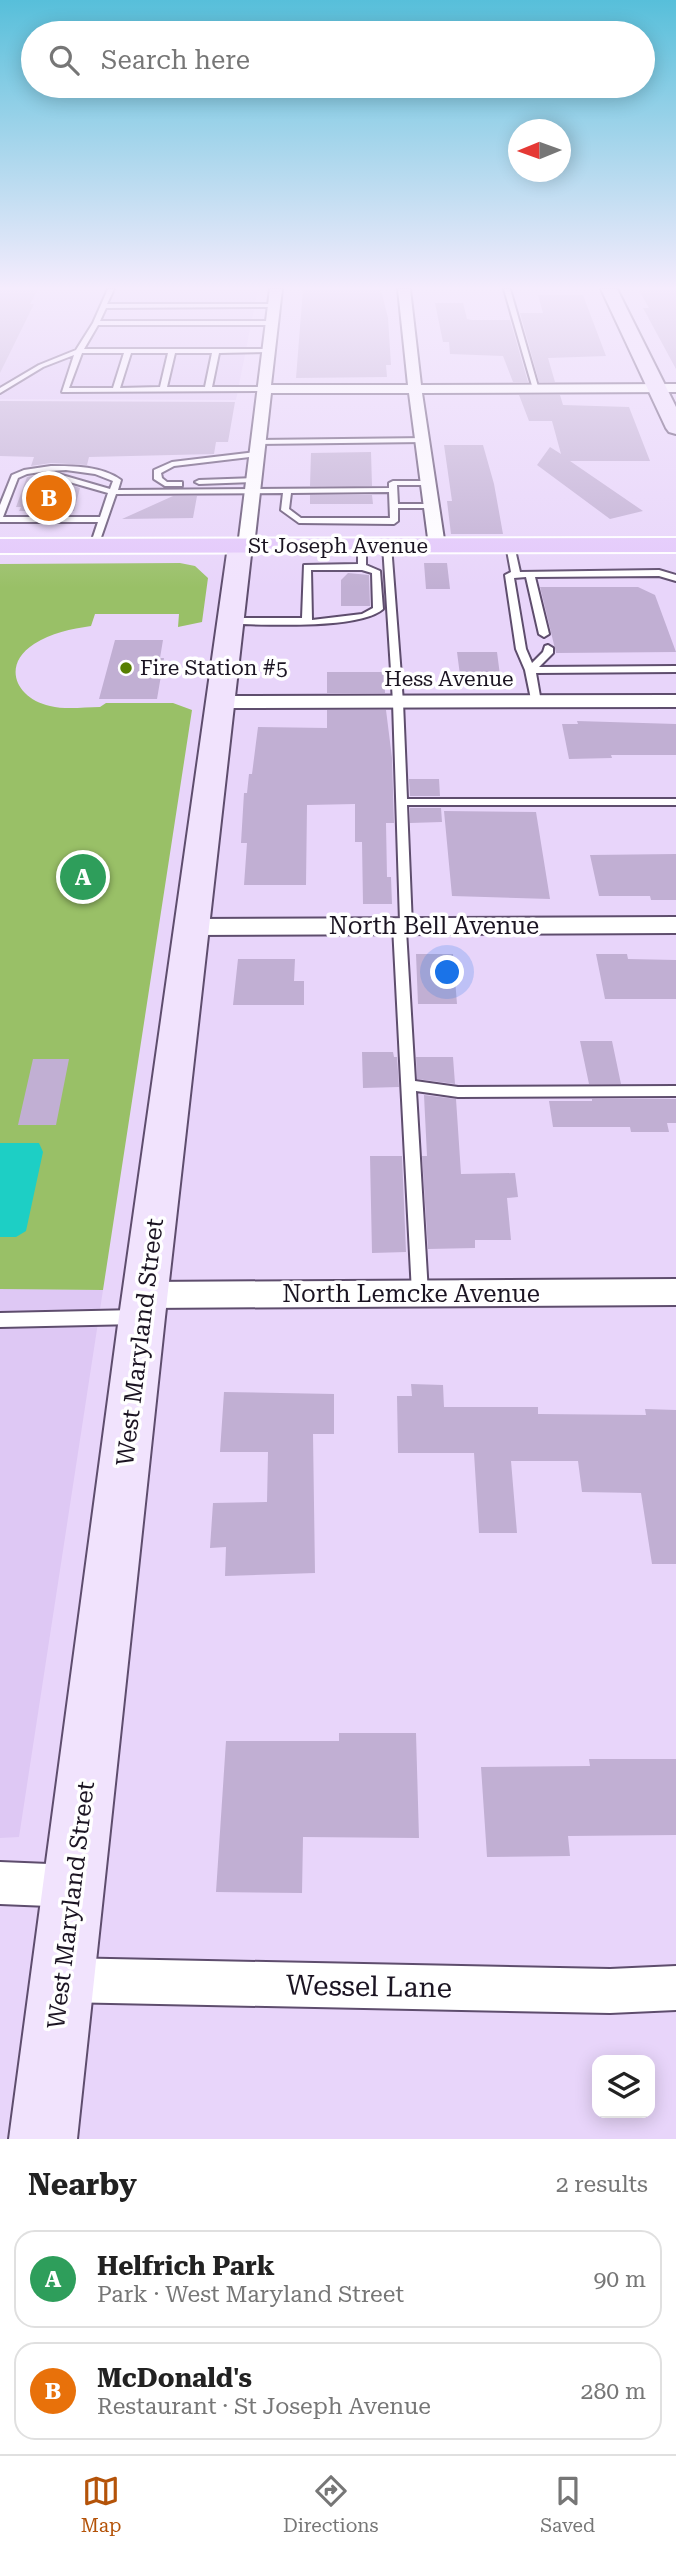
<!DOCTYPE html>
<meta charset="utf-8">
<style>
body{margin:0;font-family:"Roboto Serif",serif;background:#f2f2f2;color:#222}
.controls{position:absolute;right:21px;bottom:21px;display:grid;overflow:hidden;border-radius:14px;box-shadow:0 4px 18px #0003}
.controls button{width:63px;height:63px;display:grid;place-items:center;padding:0;border:0;border-bottom:2px solid #e0e0e0;background:#fff;color:#222;font:35px sans-serif}
.compass{position:absolute;left:508px;top:119px;width:63px;height:63px;border-radius:50%;background:#fff;box-shadow:0 4px 18px #0003;rotate:269deg}
.you{position:absolute;left:448px;top:973px;width:24px;height:24px;margin:-18px;border:5px solid #fff;border-radius:50%;background:#1a73e8;box-shadow:0 0 0 10px #1a73e833}
.badge{display:grid;place-items:center;width:46px;height:46px;border-radius:50%;background:#b45309;color:#fff;font-size:23px;font-weight:700}
.pin{position:absolute;translate:-50% -50%;border:4px solid #fff;box-shadow:0 2px 7px #0006}
.list{margin:0;padding:0;list-style:none}
h2{display:flex;justify-content:space-between;align-items:center;height:91px;margin:0;padding:0 28px;font-size:30px}
h2 small{font-size:23px;font-weight:400;color:#767676}
.list li{display:grid;grid-template-columns:46px 1fr auto;gap:21px;align-items:center;box-sizing:border-box;height:98px;margin:0 14px 14px;padding:0 14px;border:2px solid #e0e0e0;border-radius:21px}
.list b{display:block;font-size:26px;white-space:nowrap}
.list p{margin:0;font-size:23px;white-space:nowrap;color:#767676}
.list em{font-size:23px;font-style:normal;color:#767676}
.icon{flex:none;width:38px;height:38px;fill:none;stroke:currentColor;stroke-width:2;stroke-linecap:round;stroke-linejoin:round}
.map{position:relative;flex:none;width:676px;height:2139px;overflow:hidden}
.search{position:absolute;background:#fff;box-shadow:0 4px 18px #0003;left:21px;right:21px;top:21px;height:77px;display:flex;align-items:center;gap:18px;box-sizing:border-box;padding:0 24px;border-radius:38px;color:#767676;font-size:26px}
.sheet{height:315px;background:#fff}
nav{display:flex;justify-content:space-around;align-items:center;box-sizing:border-box;height:98px;border-top:2px solid #e0e0e0;background:#fff;font-size:19px;color:#767676}
nav a{display:grid;justify-items:center;gap:4px}
nav .on{color:#b45309}
.map>svg:first-child{display:block}
</style>
<div class="map">
<svg width="676" height="2139" viewBox="0 0 676 2139">
<rect width="100%" height="100%" fill="#e8d5fa"/>
<path fill="#dec8f4" d="M0 289H258L236 400 0 399Z
M0 1289 103 1290 19 1837 0 1838Z"/>
<path fill="#99c067" d="M180 563 195 566 208 578 202 622 178 627 179 614H95L91 626C71 629 51 633 34 644 1 665 16 699 50 706 66 710 84 707 100 707L106 703H173L192 710 103 1290 0 1289V564Z"/>
<path fill="#1dcfc5" d="M0 1143H39L43 1152 26 1231 16 1237H0Z"/>
<path fill="#c1afd3" d="M0 289H38L30 304H34L0 373Z
M303 289 381 290 388 318 391 365H386L387 377 296 378Z
M638 289H676V369L643 308H649Z
M538 295H583L606 356 548 358 555 382H539L520 313H543Z
M435 303H463L467 319 471 320H510L528 382H513L503 356 450 354 449 342H443Z
M519 395H560L563 405 629 407 650 461H570L643 511 610 519 537 465 550 447 561 454 552 421H529Z
M0 401 235 402 228 442H216L214 454 89 457 87 465 51 463 31 466 34 457 0 456Z
M444 445H483L494 484 503 534H451L447 501H452Z
M371 452 372 486H310L311 453Z
M42 474 80 488 74 511H19L21 507H16L27 477Z
M310 495H372L373 504H310Z
M173 496H197L193 518 122 519Z
M424 563H447L450 589H426Z
M348 573 369 575 370 606H341V580Z
M540 587H638L655 595 676 652 556 653Z
M115 640H163L160 658H164L157 699H99Z
M457 652H497L501 683H461Z
M327 672H384L385 693H327Z
M327 710H386L392 758 394 823H386L387 877H391L392 904H363L362 842H355V804L307 805 306 885H244L247 843H241L244 793H247L249 774H252L258 727 327 728Z
M577 721 676 724V755H611L612 758 569 759 562 724H578Z
M409 779H439L440 796H410Z
M410 808H441L442 822 410 823Z
M444 811 536 812 550 899 452 896Z
M676 854V900H651L650 896H599L590 855Z
M416 954H453L457 1004H418Z
M596 954H627L628 959 676 960V999H605Z
M238 959H295L294 981H304V1005H233Z
M580 1041H612L621 1084H589Z
M362 1052H393L394 1057H397L399 1087 363 1088Z
M416 1057H453L455 1084 417 1079Z
M33 1059H69L56 1125H18Z
M424 1095 456 1099 461 1174 515 1173 518 1197 507 1198 511 1240H475V1248L428 1249 422 1156H427Z
M592 1099H676V1123H667L669 1132H631L630 1127H553L549 1101H592Z
M370 1156H402L406 1252 372 1253Z
M411 1384 443 1385 444 1407H538V1414L646 1415 645 1409 676 1410V1564H652L641 1493 582 1492 578 1461H511L517 1533H479L474 1453H398L397 1396H412Z
M224 1392 334 1394V1434H313L315 1573 225 1576 226 1547 210 1548 213 1503 267 1502 268 1452H220Z
M339 1733H416L419 1838 303 1837 302 1893 216 1892 226 1741H339Z
M589 1759H676V1835L568 1836 570 1856 487 1857 481 1767 590 1766Z"/>
<g fill="none" stroke-linecap="round" stroke-linejoin="round">
<defs>
<path id="lane" d="M108 289H114L107 304H276L274 307 106 308 100 321H272L275 323 272 325H98L84 349H269L271 352 219 353 212 387H265L269 389 265 391 62 392 74 355 43 367 0 393V388L39 365 76 350 93 323ZM82 353H124L113 388H69ZM131 353H168L160 387 120 388ZM175 353H212L205 387H167Z
M504 289H510L539 390 533 389Z
M427 438V442H424L258 444 254 442 258 440Z
M256 452H259V456L174 466 161 473 162 478 167 482H182V486H165L154 479V470L172 462Z
M51 466C74 466 102 466 121 480L118 490 389 488V483L393 481H428L432 483 431 485H397L398 504H431L435 506 431 508H398V521L394 524 299 523 281 510 283 493 116 494 98 546 94 549 90 546 98 522H0V505L12 475 24 470ZM66 470 95 474 113 481 110 489 48 471ZM47 471 44 473 45 475 108 493 100 517H3L18 478 27 474ZM389 492 390 518H301L289 509 291 493Z
M256 478V482H253L199 484 195 482 199 480Z
M362 542 366 545V565L380 571 383 609C359 630 265 624 231 624L226 621 231 618H302L304 565 358 564V545ZM311 570H362L372 573 373 608 362 614 312 620Z
M387 542 391 545 403 702 407 799H676V805H407L412 926 406 930 415 1081 458 1087 676 1086V1096L458 1097 416 1091 428 1293 426 1298 420 1300 414 1298 412 1293 393 926 400 922 393 702 383 545Z
M510 542 514 545 520 572 659 570 676 575V581L659 576 535 577 549 634 544 637 539 634 526 577 514 578 526 649 532 663 543 652 545 646 548 645 553 648V653L539 667 676 666V672L536 673 541 702 532 704 525 670 516 649 505 575 511 572 506 545Z
M137 1310 143 1312 145 1317 143 1322 137 1324 0 1327V1313Z"/>
<path id="street" d="M270 289H282L271 385H408L398 289H410L421 385 676 384V392L422 393 445 546 437 551 429 546 409 393H271L254 546 246 551 240 549 238 546Z
M676 695V707L221 708 211 702 221 696Z
M676 917V933L193 935 185 932 181 927 185 922 193 919Z
M676 1279V1305L145 1308 134 1304 130 1295 134 1286 145 1282Z
M0 1862 73 1865 88 1871 94 1886 88 1901 73 1907 0 1904Z
M62 1958 610 1969 676 1966V2010L610 2013 62 2002 47 1995 40 1980 47 1965Z"/>
<path id="secondary" d="M601 289H617L676 407V434L669 432 666 428Z
M240 539 248 541 252 546 165 1317 77 2139H9L119 1317 228 546 232 541Z"/>
<path id="primary" d="M676 538V552L0 553V539Z"/>
</defs>
<use href="#lane" stroke="#5e4d6d" stroke-width="4"/>
<use href="#street" stroke="#5e4d6d" stroke-width="4"/>
<use href="#secondary" stroke="#5e4d6d" stroke-width="4"/>
<use href="#primary" stroke="#fff" stroke-width="4"/>
<use href="#lane" fill="#fff" fill-rule="evenodd"/>
<use href="#street" fill="#fff" fill-rule="evenodd"/>
<use href="#secondary" fill="#f1e3fd" fill-rule="evenodd"/>
<use href="#primary" fill="#e3c8fb" fill-rule="evenodd"/>
</g>
<linearGradient id="sky" x2="0" y2="1"><stop stop-color="#57bfda"/><stop offset="0.49" stop-color="#f5ecfd"/><stop offset="1" stop-color="#f5ecfd" stop-opacity="0"/></linearGradient>
<rect width="676" height="588" fill="url(#sky)"/>
<circle fill="#567e00" stroke="#fff" stroke-width="2.5" cx="126" cy="668" r="7"/>
<g text-anchor="middle" stroke-width="7" stroke-linejoin="round" paint-order="stroke">
<g font-size="21" fill="#1b1422" stroke="#fff">
<text x="338" y="553">St Joseph Avenue</text>
<text x="449" y="686">Hess Avenue</text>
</g>
<g font-size="21" fill="#1b1422" stroke="#fff" text-anchor="start">
<text x="140" y="675">Fire Station #5</text>
</g>
<g font-size="24" fill="#1b1422" stroke="#fff">
<text x="434" y="934">North Bell Avenue</text>
<text x="411" y="1302">North Lemcke Avenue</text>
<text transform="translate(140 1342) rotate(-83)" y="8">West Maryland Street</text>
<text transform="translate(71 1905) rotate(-83)" y="8">West Maryland Street</text>
</g>
<g font-size="28" fill="#1b1422" stroke="#fff">
<text transform="translate(369 1986) rotate(1)" y="10">Wessel Lane</text>
</g>
</g>
</svg>
<div class="controls">
<button><svg class="icon" aria-label="layers" viewBox="0 0 24 24"><path d="M12 4l9 5-9 5-9-5zM3 14l9 5 9-5"/></svg></button>
</div>
<svg class="compass" viewBox="-18 -18 36 36"><path d="M0-13l5 13h-10z" fill="#e53935"/><path d="M0 13l5-13h-10z" fill="#767676"/></svg>
<div class="you"></div>
<div class="pin badge" style="left:83px;top:877px;background:#2e9e5b">A</div>
<div class="pin badge" style="left:49px;top:498px;background:#e8710a">B</div>
<div class="search"><svg class="icon" aria-label="search" viewBox="0 0 24 24"><circle cx="10" cy="10" r="6"/><path d="M15 15l6 6"/></svg>Search here</div>
</div>
<section class="sheet">
<h2>Nearby<small>2 results</small></h2>
<ul class="list">
<li><span class="badge" style="background:#2e9e5b">A</span><div><b>Helfrich Park</b><p>Park · West Maryland Street</p></div><em>90 m</em></li>
<li><span class="badge" style="background:#e8710a">B</span><div><b>McDonald's</b><p>Restaurant · St Joseph Avenue</p></div><em>280 m</em></li>
</ul>
</section>
<nav>
<a class="on"><svg class="icon" aria-label="map" viewBox="0 0 24 24"><path d="M3 6l6-2 6 2 6-2v14l-6 2-6-2-6 2zM9 4v14M15 6v14"/></svg>Map</a>
<a><svg class="icon" aria-label="directions" viewBox="0 0 24 24"><path d="M12 3l9 9-9 9-9-9zM9 14v-3h6M13 9l2 2-2 2"/></svg>Directions</a>
<a><svg class="icon" aria-label="saved" viewBox="0 0 24 24"><path d="M7 4h10v16l-5-4-5 4z"/></svg>Saved</a>
</nav>
